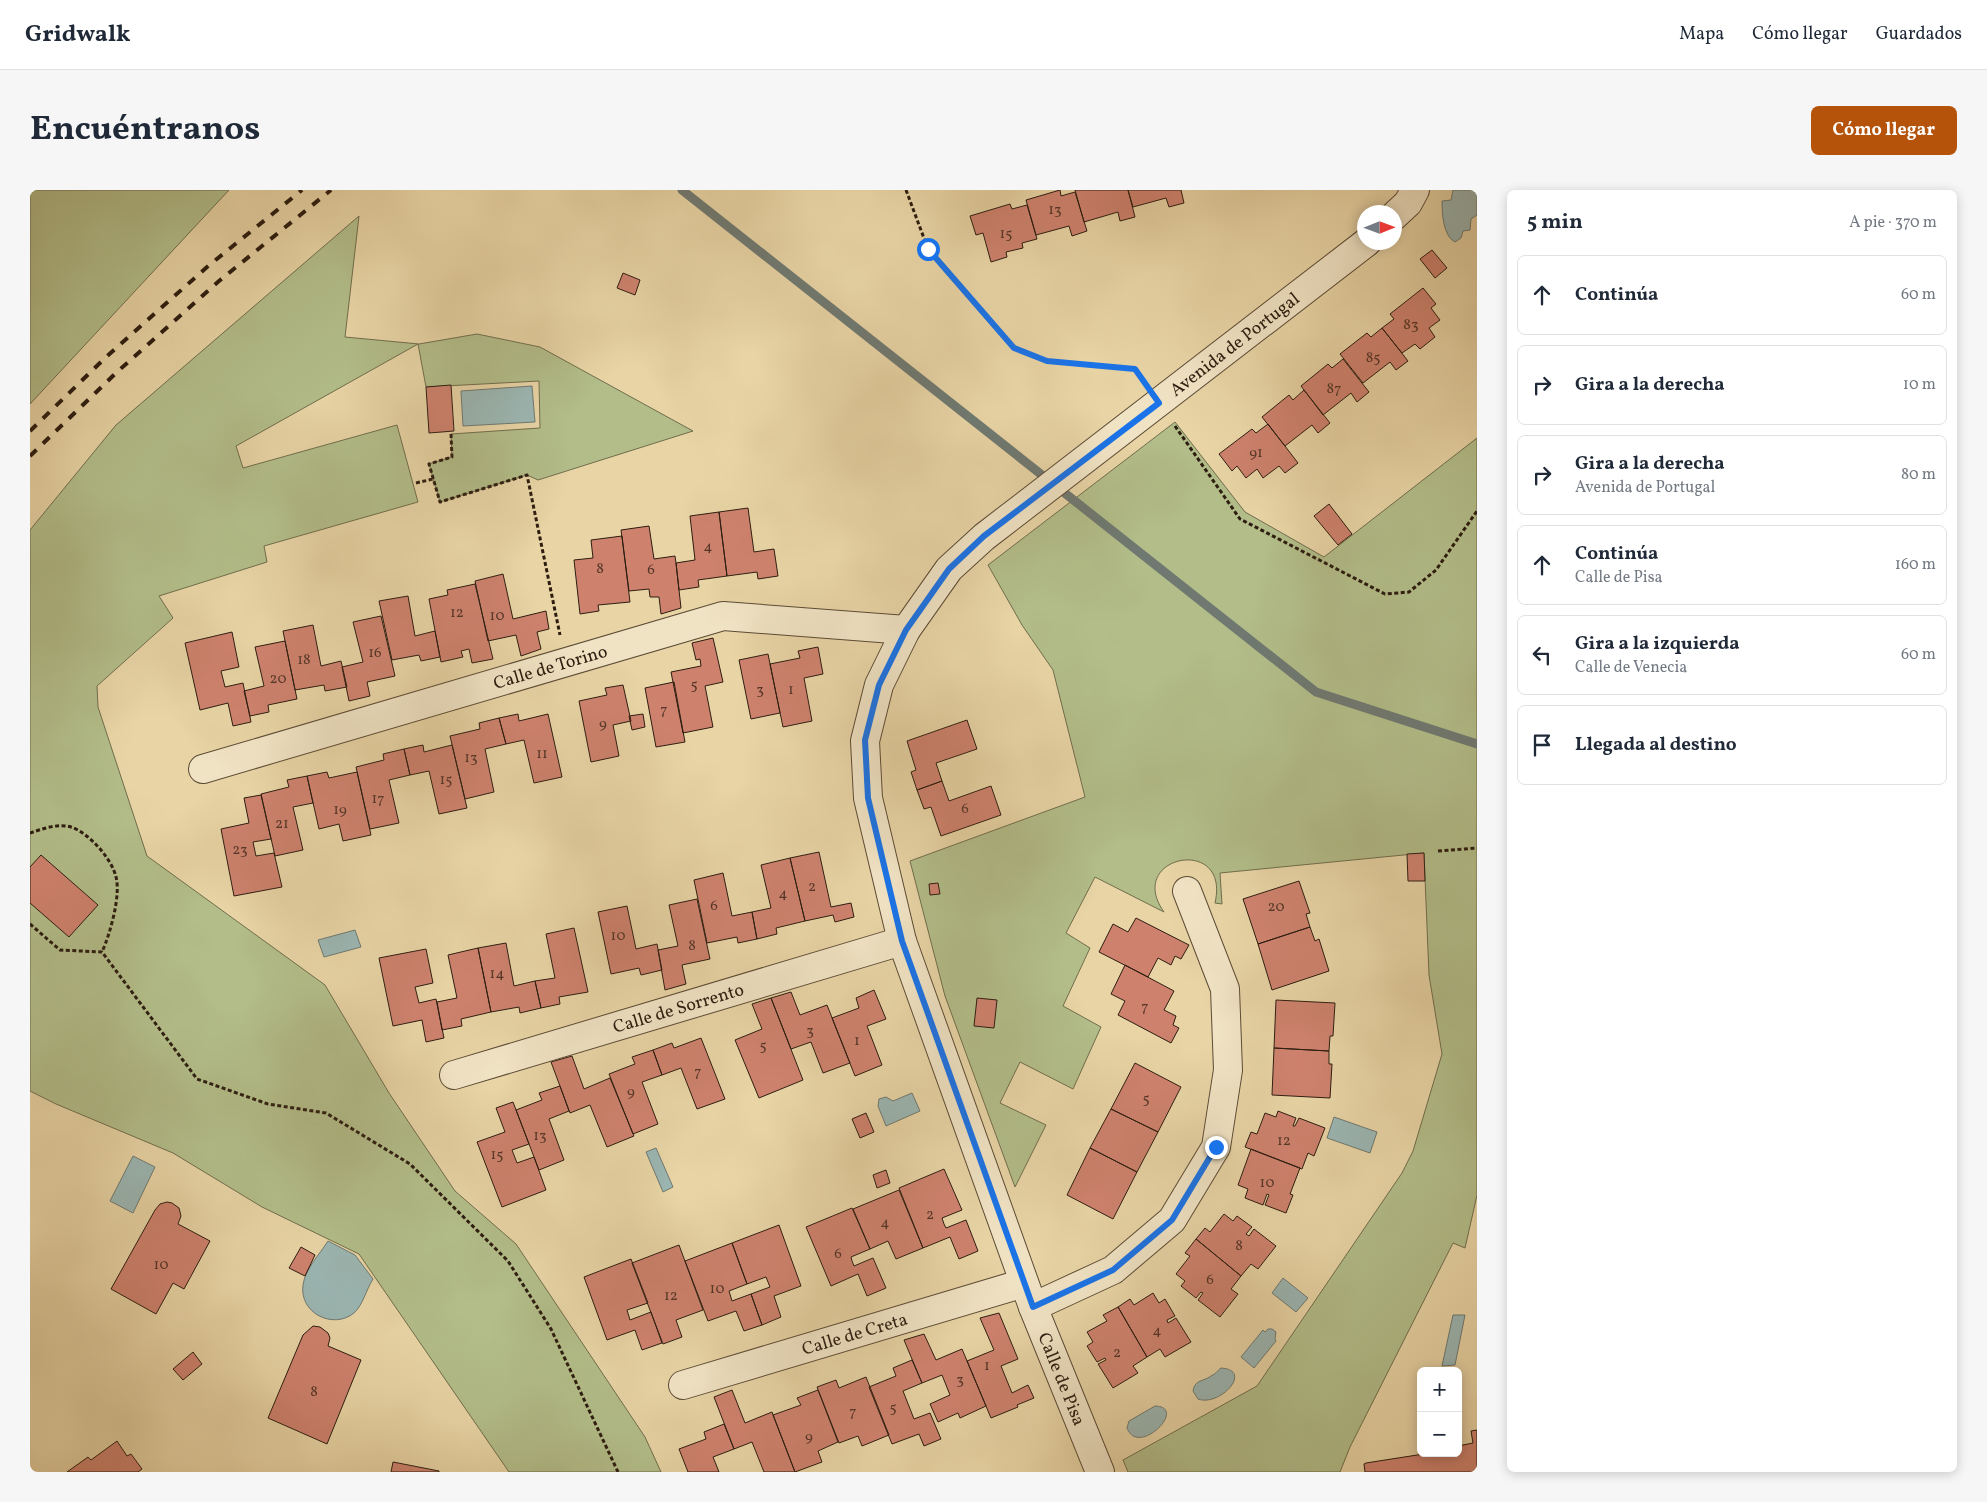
<!DOCTYPE html>
<html lang="es">
<meta charset="utf-8">
<style>
body{margin:0;font-family:Vollkorn,serif;background:#f6f6f7;color:#1f2937}
.controls{position:absolute;right:15px;bottom:15px;display:grid;overflow:hidden;border-radius:8px;box-shadow:0 2px 12px #0003}
.controls button{width:45px;height:45px;display:grid;place-items:center;padding:0;border:0;border-bottom:1px solid #e0e1e3;background:#fff;color:#1f2937;font:25px sans-serif}
.compass{position:absolute;left:1327px;top:15px;width:45px;height:45px;border-radius:50%;background:#fff;box-shadow:0 2px 12px #0003;rotate:89deg}
.stop{position:absolute;width:15px;height:15px;margin:-11px;border:4px solid #1a73e8;border-radius:50%;background:#fff}
.stop.end{background:#1a73e8;border-color:#fff;box-shadow:0 1px 5px #0008}
.list{margin:0;padding:0;list-style:none}
h2{display:flex;justify-content:space-between;align-items:center;height:65px;margin:0;padding:0 20px;font-size:21px}
h2 small{font-size:16px;font-weight:400;color:#747a83}
.list li{display:grid;grid-template-columns:32px 1fr auto;gap:15px;align-items:center;box-sizing:border-box;height:80px;margin:0 10px 10px;padding:0 10px;border:1px solid #e0e1e3;border-radius:8px}
.list b{display:block;font-size:19px;white-space:nowrap}
.list p{margin:0;font-size:16px;white-space:nowrap;color:#747a83}
.list em{font-size:16px;font-style:normal;color:#747a83}
.icon{flex:none;width:28px;height:28px;fill:none;stroke:currentColor;stroke-width:2;stroke-linecap:round;stroke-linejoin:round}
.map{position:relative;flex:none;width:1447px;height:1282px;overflow:hidden;border-radius:8px}
header{display:flex;align-items:center;gap:30px;box-sizing:border-box;height:70px;padding:0 25px;background:#fff;border-bottom:1px solid #e0e1e3}
header strong{font-size:24px}
nav{display:flex;gap:28px;margin-inline-start:auto;font-size:18px}
.intro{display:flex;align-items:center;justify-content:space-between;box-sizing:border-box;height:120px;padding:0 30px}
h1{margin:0;font-size:35px}
.button{padding:12px 22px;border-radius:8px;background:#b45309;color:#fff;font-size:18px;font-weight:700}
main{display:flex;gap:30px;padding:0 30px}
aside{flex:1;background:#fff;border-radius:8px;box-shadow:0 2px 12px #0003}
.map>svg:first-child{display:block}
</style>
<header>
<strong>Gridwalk</strong>
<nav><a>Mapa</a><a>Cómo llegar</a><a>Guardados</a></nav>
</header>
<div class="intro"><h1>Encuéntranos</h1><a class="button">Cómo llegar</a></div>
<main>
<div class="map">
<svg width="1447" height="1282" viewBox="0 0 1447 1282">
<rect width="100%" height="100%" fill="#e8d4a5"/>
<filter id="stains"><feTurbulence type="fractalNoise" baseFrequency=".004" numOctaves="4"/><feColorMatrix values="0 0 0 0 .2 0 0 0 0 .09 0 0 0 0 .02 0 0 0 .5 -.17"/></filter>
<radialGradient id="worn" r=".72"><stop offset=".6" stop-color="#630" stop-opacity="0"/><stop offset="1" stop-color="#630" stop-opacity=".3"/></radialGradient>
<path fill="#b2bd89" stroke="#706d4c" d="M0 0H199L0 214Z
M329 26 315 147 389 154 447 144 510 157 663 241 508 290 497 285 410 312 399 274 422 267 421 244 510 238 509 191 396 197 388 154 206 256 213 278 367 235 388 312 234 356 237 372 129 406 143 428 67 496 68 517 117 666 295 795 359 903 425 1001 486 1054 615 1247 631 1282H479L329 1064 232 1017 143 963 26 914 0 901V340L86 235Z
M1145 232 1215 322 1294 367 1447 248V1005L1435 1058 1423 1053 1320 1257 1310 1282H1098L1093 1270 1227 1196 1372 983 1383 961 1412 864 1399 785 1394 663 1190 683 1192 714 1185 713C1201 644 1094 666 1134 722L1065 687 1036 743 1060 758 1033 816 1071 837 1043 899 990 872 970 913 1016 935 985 997 915 806 880 671 1055 607 1023 480 992 435 958 375Z"/>
<path fill="#9bb6b2" stroke="#6f7971" d="M1423 0H1447V25L1441 29 1440 40 1433 41 1431 48 1425 52C1413 46 1412 23 1412 11L1421 10Z
M502 196 505 232 433 236 431 201Z
M325 740 331 757 294 767 288 750Z
M882 903 890 921 856 936 848 916 849 909 856 907 863 911Z
M1304 927 1347 942 1340 963 1297 948Z
M626 958 643 997 633 1002 616 962Z
M103 966 125 977 103 1023 80 1011Z
M298 1051 325 1065 343 1089C336 1100 333 1115 324 1123 303 1140 269 1123 273 1095 275 1079 290 1064 298 1051Z
M1253 1088 1278 1108 1266 1122 1242 1103Z
M1423 1125H1435L1425 1175 1412 1176Z
M1238 1139H1242L1246 1142 1245 1149 1246 1151 1224 1178 1211 1167 1233 1140 1235 1142Z
M1191 1178C1224 1180 1190 1217 1168 1209L1163 1201C1165 1189 1173 1192 1181 1186 1186 1184 1187 1181 1191 1178Z
M1125 1216C1159 1217 1108 1268 1097 1238L1099 1231Z"/>
<g fill="none" stroke-linecap="round" stroke-linejoin="round">
<path stroke="#6f7971" stroke-width="9" d="M652 0 1286 502 1447 554"/>
</g>
<path fill="#ce826e" stroke="#2d1d10" d="M1030 0 1031 6 1045 2 1057 41 1042 46 1039 36 1006 45 996 10Z
M1045 0H1098L1105 27 1090 31 1088 22 1054 32Z
M1098 0H1151L1154 13 1139 17 1136 8 1103 17Z
M980 14 982 19 997 15 1007 49 992 53 993 58 976 62 977 67 961 72 953 43 946 45 940 26Z
M1402 60 1417 78 1405 88 1390 69Z
M593 83 610 90 605 105 587 98Z
M1393 98 1406 114 1401 118 1410 130 1399 138 1405 147 1390 159 1385 154 1372 163 1352 138 1364 129 1360 124Z
M1352 138 1378 171 1366 180 1360 172 1333 193 1310 164 1337 143 1341 147Z
M1313 169 1339 202 1327 212 1321 203 1293 225 1271 196 1298 174 1302 178Z
M421 195 424 241 399 243 396 197Z
M1274 200 1300 233 1288 243 1282 235 1255 256 1232 227 1259 205 1263 210Z
M1238 234 1268 273 1255 283 1249 276 1233 288 1227 279 1216 288 1207 276 1202 281 1189 264 1222 239 1226 243Z
M1299 314 1322 344 1308 355 1284 326Z
M718 318 724 362 744 359 748 386 728 389 727 382 697 386 689 322Z
M689 322 697 386 668 390 669 397 649 400 646 373 665 370 660 326Z
M619 336 624 369 645 366 646 373 651 418 631 424 629 407H620L619 399 599 401 594 363 591 340Z
M592 346 600 412 568 415 569 421 550 424 544 370 563 368 561 350Z
M473 384 483 429 516 421 519 439 507 442 511 459 491 466 486 445 458 451 445 391Z
M445 394 463 469 442 473 439 459 431 461 433 467 411 472 399 409 418 405 417 400Z
M378 406 385 446 405 441 410 467 391 471 389 465 362 470 349 411Z
M351 426 365 486 337 492 340 506 319 511 312 477 333 472 323 432Z
M283 435 291 476 311 471 317 497 295 501 294 495 265 500 253 441Z
M202 442 209 477 191 481 195 497 213 493 221 532 203 536 198 513 170 520 155 453Z
M683 448 693 492 675 496 683 537 653 543 641 482 671 476 670 469 666 470 662 453Z
M255 451 267 509 238 515 239 522 220 526 214 501 234 496 225 457Z
M788 457 793 484 774 488 782 531 753 537 740 474 770 468 768 461Z
M738 464 750 523 721 529 709 470Z
M644 492 655 552 626 557 615 498Z
M593 495 601 531 583 535 589 566 561 572 549 511 577 505 575 498Z
M488 524 489 531 518 524 532 587 504 593 494 550 476 554 469 528Z
M613 524 615 537 602 540 599 526Z
M469 528 476 554 455 559 464 602 435 609 420 546 450 539 449 533Z
M937 530 947 559 906 573 912 591 887 600 881 582 886 580 877 551Z
M393 555 394 562 422 555 437 618 409 624 399 581 380 585 374 559Z
M374 559 380 585 359 590 369 633 340 639 326 577 354 570 353 564Z
M297 582 299 588 327 582 341 645 313 651 309 634 289 639 277 586Z
M277 586 283 613 263 617 273 660 245 666 231 604 259 597 257 590Z
M912 591 919 611 961 596 971 625 911 646 901 617 894 619 887 600Z
M231 605 241 649 223 652 226 666 244 663 252 697 204 706 191 639 219 633 214 608Z
M789 662 801 717 821 713 824 727 805 732 803 725 775 731 760 668Z
M1394 663 1395 691H1378L1377 664Z
M11 665 68 715 39 747 0 713V677Z
M760 668 775 731 746 738 747 744 727 749 722 722 741 718 731 675Z
M693 683 702 726 722 722 727 749 708 753 707 747 677 753 664 690Z
M1269 691 1280 723 1276 724 1280 737 1228 754 1213 709Z
M908 693 910 704 900 705 899 694Z
M667 709 680 769 652 775 656 794 635 800 628 760 648 756 639 715Z
M597 716 606 759 627 754 632 780 611 785 609 778 581 784 568 722Z
M1106 728 1159 755 1151 769 1145 766 1141 775 1128 768 1118 787 1069 762 1083 734 1098 742Z
M1280 737 1285 751 1289 749 1299 781 1242 800 1228 754Z
M544 738 558 802 529 807 530 814 511 818 505 791 525 788 516 744Z
M476 753 484 796 505 791 511 818 490 823 489 817 461 822 448 758Z
M448 758 461 822 431 829 432 836 412 840 407 812 427 808 418 765Z
M396 759 403 793 385 797 389 813 406 809 414 848 396 852 392 830 363 836 349 768Z
M1095 775 1144 801 1134 820 1146 826 1143 835 1149 838 1141 853 1088 825 1095 811 1081 804Z
M844 800 856 829 837 836 852 875 825 886 802 828 829 818 826 808Z
M761 802 770 825 797 815 820 873 793 883 781 852 761 859 741 808Z
M741 808 773 890 729 908 705 850 732 839 722 814Z
M947 808 967 810 964 838 944 836Z
M1246 810 1305 813 1303 846H1300L1299 861 1244 858Z
M671 848 695 909 667 919 651 878 632 885 623 860 642 853 644 858Z
M1244 858 1299 861V874H1302L1300 908 1242 905Z
M623 860 632 885 612 892 628 934 603 944 579 884 605 874 602 867Z
M542 866 554 899 580 888 604 946 577 957 560 915 540 923 521 872Z
M1105 873 1151 897 1128 942 1081 919Z
M530 896 539 921 519 929 534 970 509 980 486 920 512 910 509 903Z
M483 912 499 954 482 960 487 973 504 967 516 1000 472 1017 447 952 475 942 466 918Z
M1081 919 1128 942 1107 982 1060 958Z
M1248 921 1266 928 1263 936H1265L1269 928 1295 938 1284 966 1278 963 1272 979 1215 957 1221 942 1227 944 1235 923 1246 927Z
M836 923 844 942 830 948 822 929Z
M1060 958 1107 982 1083 1029 1037 1005Z
M1221 959 1270 978 1260 1004 1263 1005 1256 1023 1235 1015 1239 1005 1237 1004 1233 1015 1215 1008 1218 999 1208 995Z
M914 979 932 1020 912 1028 914 1034 916 1038 936 1030 948 1061 929 1069 920 1047 893 1058 869 998Z
M856 980 860 993 847 998 843 985Z
M869 1000 893 1058 866 1069 858 1051 840 1059 823 1019Z
M137 1012 142 1013 149 1018 151 1026 148 1034 180 1051 154 1099 143 1093 126 1124 81 1099 125 1020 130 1014Z
M822 1018 840 1059 821 1067 822 1071 824 1076 843 1068 856 1098 837 1106 828 1084 801 1096 776 1037Z
M1194 1024 1203 1031 1207 1026 1222 1037 1216 1044 1219 1046 1224 1039 1246 1056 1228 1079 1221 1074 1211 1086 1166 1049 1175 1038 1180 1042Z
M749 1035 771 1096 744 1106 751 1127 732 1135 721 1104 740 1097 736 1087 717 1094 702 1053Z
M1166 1049 1211 1086 1201 1099 1208 1104 1190 1127 1168 1110 1173 1103 1171 1102 1166 1108 1151 1096 1155 1091 1146 1084 1160 1066 1155 1063Z
M702 1053 717 1094 699 1101 702 1111 721 1104 732 1135 714 1141 706 1121 678 1131 655 1071Z
M649 1055 673 1120 646 1130 652 1147 633 1154 602 1073Z
M271 1057 285 1065 275 1086 259 1078Z
M601 1069 618 1113 597 1120 600 1130 621 1122 632 1153 612 1160 605 1140 577 1150 554 1087Z
M1123 1103 1129 1113 1135 1109 1145 1126 1137 1130 1138 1133 1146 1128 1161 1152 1135 1167 1130 1159 1117 1167 1088 1117 1100 1109 1104 1115Z
M1088 1117 1117 1167 1103 1176 1108 1183 1083 1198 1068 1174 1076 1170 1075 1168 1067 1172 1057 1156 1063 1152 1057 1142 1077 1131 1073 1125Z
M969 1123 988 1169 971 1176 982 1203 998 1195 1004 1208 987 1215 988 1217 961 1228 937 1171 964 1160 950 1128Z
M283 1136 290 1137 298 1143 300 1148 298 1156 331 1170 297 1254 238 1228 273 1145Z
M894 1144 906 1170 932 1159 956 1216 930 1228 928 1223 908 1232 900 1214 920 1205 912 1185 892 1193 874 1150Z
M163 1162 172 1174 153 1190 143 1179Z
M882 1170 892 1193 873 1201 884 1229 900 1223 911 1249 894 1256 889 1244 862 1254 839 1197 866 1186 863 1178Z
M836 1187 859 1245 832 1256 828 1246 809 1253 787 1197 806 1190 809 1198Z
M702 1200 715 1233 742 1222 765 1282H734L722 1252 704 1259 684 1207Z
M788 1200 808 1252 788 1261 792 1272 765 1282 743 1225 771 1215 767 1208Z
M694 1234 704 1259 683 1267 689 1282H658L649 1259 676 1249 674 1242Z
M1447 1240V1282H1335L1334 1274 1336 1273 1400 1263H1428V1256L1443 1253 1441 1241Z
M87 1251 97 1266 101 1264 112 1279 108 1282H37L58 1267 61 1270Z
M363 1272 409 1281V1282H361Z"/>
<g fill="none" stroke-linecap="round" stroke-linejoin="round">
<defs>
<g id="street">
<path d="M1364 26 1378 13 1385 0"/>
<path id="s1" d="M173 579 693 426 876 440"/>
<path id="s2" d="M424 885 872 751"/>
<path d="M1003 1117 1083 1080 1142 1030 1186 957 1198 880 1195 799 1157 701"/>
<path id="s3" d="M653 1195 994 1093"/>
<path id="s4" d="M1070 1282 1003 1117 872 751 838 608 835 551 849 495 876 440 919 379 954 347 1337 52"/>
</g>
</defs>
<use href="#street" stroke="#5c4b35" stroke-width="30"/>
<path stroke="#2d1d10" stroke-width="3" stroke-dasharray="4 2.5" stroke-linecap="butt" d="M876 0 898 59 984 158 1017 171 1105 179 1112 188
M1145 236 1210 329 1355 404 1379 402 1406 380 1447 321
M421 244 422 267 399 274 410 312 497 285 530 445
M386 293 403 289
M0 643C12 639 28 633 41 637 59 643 82 669 86 687 91 706 80 744 72 762
M1408 661 1447 658
M0 734 30 760 72 762 167 889 238 914 296 923 380 974 478 1071 521 1139 588 1282"/>
<use href="#street" stroke="#f0e3c4" stroke-width="28"/>
<path stroke="#2d1d10" stroke-width="4" stroke-dasharray="9 9" stroke-linecap="butt" d="M0 241 75 168 177 77 272 0
M0 266 87 182 189 91 301 0"/>
</g>
<g fill="none" stroke-linecap="round" stroke-linejoin="round">
<path stroke="#1a73e8" stroke-width="6" d="M898 59 984 158 1017 171 1105 179 1129 213 954 346 919 379 876 440 849 495 835 550 838 608 872 751 1003 1117 1083 1080 1142 1030 1186 957"/>
</g>
<g text-anchor="middle" stroke-width="4" stroke-linejoin="round" paint-order="stroke">
<g font-size="15" fill="#553628">
<text x="1025" y="24">13</text>
<text x="976" y="48">15</text>
<text x="1381" y="139">83</text>
<text x="1343" y="172">85</text>
<text x="1304" y="203">87</text>
<text x="1226" y="267">91</text>
<text x="678" y="361">4</text>
<text x="570" y="383">8</text>
<text x="621" y="384">6</text>
<text x="427" y="427">12</text>
<text x="467" y="430">10</text>
<text x="345" y="467">16</text>
<text x="274" y="474">18</text>
<text x="248" y="493">20</text>
<text x="664" y="499">5</text>
<text x="730" y="504">3</text>
<text x="761" y="504">1</text>
<text x="634" y="524">7</text>
<text x="573" y="538">9</text>
<text x="512" y="568">11</text>
<text x="441" y="572">13</text>
<text x="416" y="594">15</text>
<text x="348" y="613">17</text>
<text x="935" y="623">6</text>
<text x="310" y="624">19</text>
<text x="252" y="638">21</text>
<text x="210" y="664">23</text>
<text x="782" y="701">2</text>
<text x="753" y="708">4</text>
<text x="684" y="720">6</text>
<text x="1246" y="721">20</text>
<text x="588" y="750">10</text>
<text x="662" y="760">8</text>
<text x="467" y="788">14</text>
<text x="1115" y="821">7</text>
<text x="780" y="845">3</text>
<text x="827" y="855">1</text>
<text x="733" y="860">5</text>
<text x="668" y="886">7</text>
<text x="601" y="906">9</text>
<text x="1116" y="913">5</text>
<text x="510" y="950">13</text>
<text x="1254" y="955">12</text>
<text x="467" y="969">15</text>
<text x="1237" y="997">10</text>
<text x="900" y="1029">2</text>
<text x="855" y="1037">4</text>
<text x="1209" y="1060">8</text>
<text x="808" y="1068">6</text>
<text x="131" y="1079">10</text>
<text x="1180" y="1094">6</text>
<text x="687" y="1103">10</text>
<text x="641" y="1110">12</text>
<text x="1127" y="1145">4</text>
<text x="1087" y="1167">2</text>
<text x="957" y="1180">1</text>
<text x="930" y="1194">3</text>
<text x="284" y="1206">8</text>
<text x="863" y="1222">5</text>
<text x="823" y="1226">7</text>
<text x="779" y="1251">9</text>
</g>
<g font-size="18" fill="#2d1d10" stroke="#f0e3c4">
<text dy="6" stroke="none"><textPath href="#s4" startOffset="1328">Avenida de Portugal</textPath></text>
<text dy="6" stroke="none"><textPath href="#s1" startOffset="362">Calle de Torino</textPath></text>
<text dy="6" stroke="none"><textPath href="#s2" startOffset="234">Calle de Sorrento</textPath></text>
<text dy="6" stroke="none"><textPath href="#s3" startOffset="179">Calle de Creta</textPath></text>
<text transform="translate(1032 1189) rotate(68)" y="6">Calle de Pisa</text>
</g>
</g>
<rect width="100%" height="100%" filter="url(#stains)"/>
<rect width="100%" height="100%" fill="url(#worn)"/>
</svg>
<div class="controls">
<button>+</button>
<button>−</button>
</div>
<svg class="compass" viewBox="-18 -18 36 36"><path d="M0-13l5 13h-10z" fill="#e53935"/><path d="M0 13l5-13h-10z" fill="#747a83"/></svg>
<div class="stop" style="left:898px;top:59px"></div>
<div class="stop end" style="left:1186px;top:957px"></div>
</div>
<aside>
<h2>5 min<small>A pie · 370 m</small></h2>
<ul class="list">
<li><svg class="icon" aria-label="ahead" viewBox="0 0 24 24"><path d="M12 20V5M6 11l6-6 6 6"/></svg><div><b>Continúa</b></div><em>60 m</em></li>
<li><svg class="icon" aria-label="right" viewBox="0 0 24 24"><path d="M7 20v-9h11M14 6l5 5-5 5"/></svg><div><b>Gira a la derecha</b></div><em>10 m</em></li>
<li><svg class="icon" aria-label="right" viewBox="0 0 24 24"><path d="M7 20v-9h11M14 6l5 5-5 5"/></svg><div><b>Gira a la derecha</b><p>Avenida de Portugal</p></div><em>80 m</em></li>
<li><svg class="icon" aria-label="ahead" viewBox="0 0 24 24"><path d="M12 20V5M6 11l6-6 6 6"/></svg><div><b>Continúa</b><p>Calle de Pisa</p></div><em>160 m</em></li>
<li><svg class="icon" aria-label="left" viewBox="0 0 24 24"><path d="M17 20v-9H6M10 6l-5 5 5 5"/></svg><div><b>Gira a la izquierda</b><p>Calle de Venecia</p></div><em>60 m</em></li>
<li><svg class="icon" aria-label="arrive" viewBox="0 0 24 24"><path d="M6 21V4h12l-3 4 3 4H6"/></svg><div><b>Llegada al destino</b></div></li>
</ul>
</aside>
</main>
